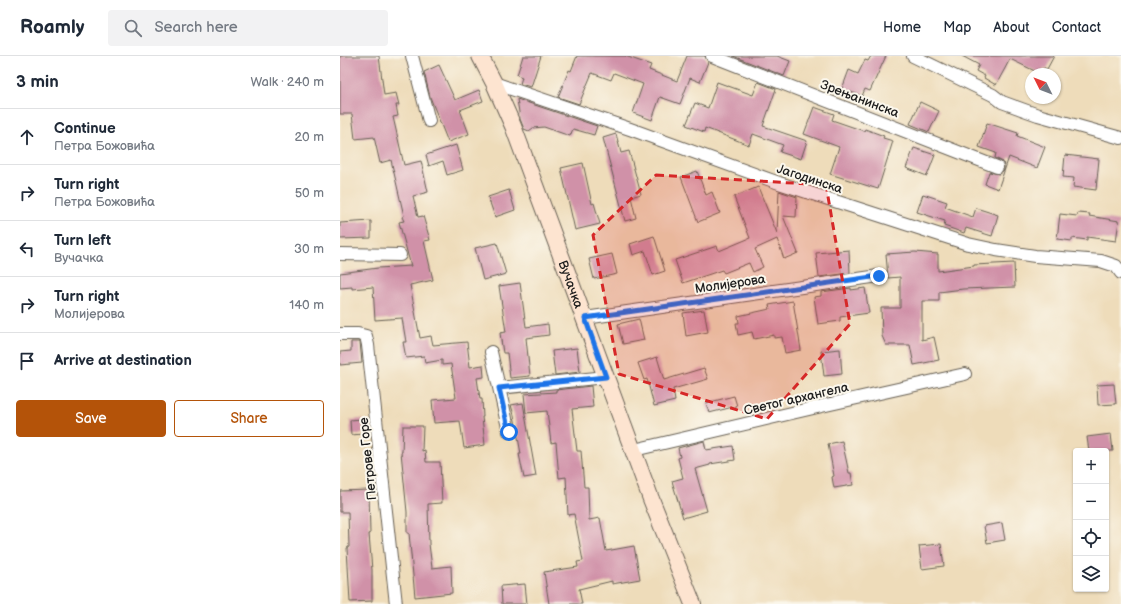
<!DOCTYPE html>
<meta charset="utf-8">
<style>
body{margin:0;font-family:"Balsamiq Sans",sans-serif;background:#f2f2f3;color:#1f2937}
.controls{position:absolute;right:12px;bottom:12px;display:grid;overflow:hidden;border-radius:4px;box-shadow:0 1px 3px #0004}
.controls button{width:36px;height:36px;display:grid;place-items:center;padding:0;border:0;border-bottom:1px solid #e0e1e3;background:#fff;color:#1f2937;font:20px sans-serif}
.compass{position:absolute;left:685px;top:12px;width:36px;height:36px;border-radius:50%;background:#fff;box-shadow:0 1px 3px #0004;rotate:312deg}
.stop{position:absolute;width:12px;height:12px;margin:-9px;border:3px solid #1a73e8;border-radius:50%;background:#fff}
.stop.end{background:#1a73e8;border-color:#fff;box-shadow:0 1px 4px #0008}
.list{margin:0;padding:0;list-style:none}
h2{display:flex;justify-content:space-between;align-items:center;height:52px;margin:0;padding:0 16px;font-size:17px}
h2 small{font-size:13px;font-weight:400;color:#747a83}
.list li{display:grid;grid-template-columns:26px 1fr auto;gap:12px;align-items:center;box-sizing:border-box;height:56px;padding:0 16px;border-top:1px solid #e0e1e3}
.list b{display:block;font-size:15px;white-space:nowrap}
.list p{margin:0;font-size:13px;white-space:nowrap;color:#747a83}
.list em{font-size:13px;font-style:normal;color:#747a83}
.actions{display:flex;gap:8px;padding:12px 16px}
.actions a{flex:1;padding:9px 0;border:1px solid #b45309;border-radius:4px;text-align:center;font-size:14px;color:#b45309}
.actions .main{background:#b45309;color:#fff}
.icon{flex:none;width:22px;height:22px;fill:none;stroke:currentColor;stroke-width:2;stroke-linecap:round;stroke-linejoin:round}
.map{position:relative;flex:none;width:781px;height:548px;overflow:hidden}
header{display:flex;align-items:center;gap:24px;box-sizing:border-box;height:56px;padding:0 20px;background:#fff;border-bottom:1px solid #e0e1e3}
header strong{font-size:19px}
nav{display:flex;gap:22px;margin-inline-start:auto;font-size:14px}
.search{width:280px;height:36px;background:#f2f2f3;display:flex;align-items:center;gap:10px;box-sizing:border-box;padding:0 14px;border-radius:4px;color:#747a83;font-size:15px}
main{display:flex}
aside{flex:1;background:#fff}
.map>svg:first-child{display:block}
</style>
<header>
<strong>Roamly</strong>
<div class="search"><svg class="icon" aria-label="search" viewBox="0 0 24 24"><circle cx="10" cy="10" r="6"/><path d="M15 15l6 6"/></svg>Search here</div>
<nav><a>Home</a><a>Map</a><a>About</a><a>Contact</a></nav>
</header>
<main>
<aside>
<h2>3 min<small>Walk · 240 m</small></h2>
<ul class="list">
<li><svg class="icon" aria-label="ahead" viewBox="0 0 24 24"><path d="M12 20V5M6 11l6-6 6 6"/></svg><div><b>Continue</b><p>Петра Божовића</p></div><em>20 m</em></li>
<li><svg class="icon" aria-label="right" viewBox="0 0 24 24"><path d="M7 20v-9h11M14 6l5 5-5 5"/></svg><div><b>Turn right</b><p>Петра Божовића</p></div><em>50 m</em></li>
<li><svg class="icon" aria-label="left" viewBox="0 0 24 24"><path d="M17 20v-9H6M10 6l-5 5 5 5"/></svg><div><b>Turn left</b><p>Вучачка</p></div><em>30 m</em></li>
<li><svg class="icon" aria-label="right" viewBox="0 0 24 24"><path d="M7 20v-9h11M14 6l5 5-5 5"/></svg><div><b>Turn right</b><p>Молијерова</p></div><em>140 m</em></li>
<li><svg class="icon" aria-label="arrive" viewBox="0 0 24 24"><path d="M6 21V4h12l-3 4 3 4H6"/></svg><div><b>Arrive at destination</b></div></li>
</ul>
<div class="actions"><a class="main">Save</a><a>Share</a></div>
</aside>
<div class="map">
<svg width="781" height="548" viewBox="0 0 781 548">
<rect width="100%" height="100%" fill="#fbf7ec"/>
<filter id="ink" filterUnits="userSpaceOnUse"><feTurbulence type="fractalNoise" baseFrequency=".025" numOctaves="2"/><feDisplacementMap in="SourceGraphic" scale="8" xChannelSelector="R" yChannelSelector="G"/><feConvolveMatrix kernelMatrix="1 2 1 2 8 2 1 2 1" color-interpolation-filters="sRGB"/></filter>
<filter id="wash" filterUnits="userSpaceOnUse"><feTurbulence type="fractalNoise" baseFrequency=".012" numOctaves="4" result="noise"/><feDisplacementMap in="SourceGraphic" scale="16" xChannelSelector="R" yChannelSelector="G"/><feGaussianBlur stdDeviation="0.9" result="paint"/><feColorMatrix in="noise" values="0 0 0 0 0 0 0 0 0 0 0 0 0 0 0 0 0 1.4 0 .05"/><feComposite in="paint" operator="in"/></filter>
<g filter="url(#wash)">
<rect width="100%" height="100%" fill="#eedcba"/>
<g id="blocks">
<path fill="#d091a8" d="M0 0H39L44 39 56 37 59 49H56L58 60 53 61 64 109 81 105 88 136 73 140 78 161 83 160 90 184 84 185 93 224 70 229 80 282 91 280 93 289 127 286 130 311 143 309 144 321 137 322 140 343H142L143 361H142L145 389 124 392 120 365 94 367 92 344 116 342 111 308 102 309V304L85 307 84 300 66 302 63 286H66L62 262 35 264 33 231 12 233V231L0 232V217L38 212 71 210 59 166 64 165 62 161 64 160 51 104 40 107 34 81 15 83 12 58H0Z
M183 0H201L191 31 180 28 182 21 177 19Z
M237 0H285L311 9 309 14 337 25 347 0H365L368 6 360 26 350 22 340 48 320 41 312 64 293 57 303 28 274 17 271 24 252 17 239 48 218 41 229 14 231 15Z
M393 0H437L450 5 444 20Z
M531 0H546L530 35 525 33 522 40 502 33 509 14 518 18 525 4 528 5Z
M622 0H714L707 13 704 12 701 18 670 3 656 29 644 22 645 20 636 15 639 9Z
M99 9 115 44 139 34 143 45 120 54 129 78 108 86 90 41 84 16Z
M377 26 413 39 418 26 436 33 423 70 467 85 461 103 440 96 443 89 413 78 409 89 365 72 364 76 346 69 355 47 368 52Z
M177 43 257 70 254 79 233 73 230 80 204 71 193 72 189 75 184 73 180 63Z
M580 46 599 55 589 76 570 68Z
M474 51 494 58 492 64 524 75 525 73 544 80 543 82 553 85 538 133 490 118 499 91 464 78Z
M647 67 678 77 677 80 705 91 697 112 669 101 658 133 645 128 649 116 659 118 664 114V110L663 106 655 102 656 97 639 91Z
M276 78 281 97 289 95 301 138 291 141 296 162 285 165 263 82Z
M116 89 123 114 107 119 103 105 89 110 86 99Z
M574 92 595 99 587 120 566 112Z
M725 99 759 103 756 134 733 131 734 122 723 121Z
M243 107 252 148 254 147 260 168 235 174 221 112Z
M357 115 366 139 372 136 380 157 358 166 341 121Z
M418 131 437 177 439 135 457 141 456 161 443 160 458 197 444 203 437 183 415 193 423 211 413 216 409 207 384 217 382 214 343 227 335 204 377 190 379 195 410 182 394 141Z
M169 134 175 154 155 161 148 141Z
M583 138 607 146 605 151 633 161 636 152 658 159 652 180 626 172 624 177 604 170 605 165 577 156Z
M738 157 750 158 749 160 779 165 776 185 747 181V184L732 182V185L717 183 720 158 737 160Z
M31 165V182L0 183V167Z
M314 180 325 215 313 219 305 195 293 199 290 188Z
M157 187 166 218 143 224 135 192Z
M509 194 510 217 479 221 476 197Z
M575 196 598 198V215L634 210V209L674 207 675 231 623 233 599 236V245H582V284L594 281 599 304 574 309 570 289H546L542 280 541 252H560V221L548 222 546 198Z
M272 198 277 218 254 223 249 203Z
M180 227 186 271 208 268 209 279 186 282 190 320 170 322 167 297H163L160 277 166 276 159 230Z
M511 232V234L525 232 529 257 500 261V265L478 268 474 241 481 240V236Z
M453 245 461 294 445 297 442 281 434 282V279L414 283 412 276 398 279 396 267H399L398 260 430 253 429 249Z
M364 254 368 276 346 280 343 257Z
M299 263 304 284 283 288 278 268Z
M11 286H20L22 307 0 309V296L11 295Z
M237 292 240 316 215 319 212 295Z
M500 293 502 318 484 320 481 295Z
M317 301 324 324 364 312 368 323 333 333 335 345 314 350 307 323 304 324 298 307Z
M774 328 776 348 758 349 757 329Z
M251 330 253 351 232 353 237 395H241L244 431H248L249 464 260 462 266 495 294 490 300 523 272 528V525L239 533 242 548H209L204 516 238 511 237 506 243 505 234 458 228 459 226 421 219 422 216 386 211 387 207 355 186 357 184 338 216 336V334Z
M394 340 397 350 369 357 366 347Z
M183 347 196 420 184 422 179 398H181L174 359 171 349Z
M22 363 23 378 11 379 10 364Z
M63 370H83L82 395 85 394 86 406H100L102 447 88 448 89 488 92 512 111 510 112 537 75 541 69 477H67V456L61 396H62Z
M771 378 773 395H749L747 381Z
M364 385 366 394 393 390 395 404 370 408V409L355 413 367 455 343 462 332 425 343 422 338 402 340 401 338 392Z
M502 385 509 417H511L513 429 494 432 492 421 494 420 488 388Z
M29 434 30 478H29L32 514V545L10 546 7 492 9 491 8 456H0V435Z
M662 467 665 484 647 487 644 470Z
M601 488 604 510 582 513 579 490Z
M185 528 187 548H162L161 530Z"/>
</g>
</g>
<g filter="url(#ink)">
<use href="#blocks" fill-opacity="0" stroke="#665f53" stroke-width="1"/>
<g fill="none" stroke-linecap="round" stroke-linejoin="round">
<defs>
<path id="street" d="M72 0 89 65
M372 0 657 111
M573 0 653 39 662 46 698 59 781 82
M154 27 290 73 439 127 628 188 656 194 695 200 761 205 776 210 781 217
M0 198 60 199
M245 262 539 220
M0 278H18L26 280 28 289 56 548
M151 296 169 376
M159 332 266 321
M294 394 486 349 625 318"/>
<g id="secondary">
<path id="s1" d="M140 0 154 27 173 70 311 443 353 548"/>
</g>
</defs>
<use href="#street" stroke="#665f53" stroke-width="14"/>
<use href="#secondary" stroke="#665f53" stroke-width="18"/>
<use href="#street" stroke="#fff" stroke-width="12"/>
<use href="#secondary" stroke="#fde4d0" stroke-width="16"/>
</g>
</g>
<g fill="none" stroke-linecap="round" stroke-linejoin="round" filter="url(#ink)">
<path stroke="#1a73e8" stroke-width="5" d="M169 376 159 332 266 321 245 262 539 220"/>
</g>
<path fill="#d62828" fill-opacity="0.2" stroke="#d62828" stroke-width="3" stroke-dasharray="8 5" stroke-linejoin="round" d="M316 119 486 129 510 268 427 363 279 318 253 179Z"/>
<g text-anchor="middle" stroke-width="4" stroke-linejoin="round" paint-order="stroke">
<g font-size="13" fill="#1c1c1c" stroke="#fbf7ec">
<text transform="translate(520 42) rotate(21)" y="5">Зрењанинска</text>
<text transform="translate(470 122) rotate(18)" y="5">Јагодинска</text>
<text transform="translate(390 227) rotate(-8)" y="5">Молијерова</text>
<text dy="5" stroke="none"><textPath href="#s1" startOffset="246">Вучачка</textPath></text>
<text transform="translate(456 342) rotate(-13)" y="5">Светог архангела</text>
<text transform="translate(27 403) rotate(-96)" y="5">Петрове Горе</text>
</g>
</g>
</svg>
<div class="controls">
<button>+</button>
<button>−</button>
<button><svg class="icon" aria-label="locate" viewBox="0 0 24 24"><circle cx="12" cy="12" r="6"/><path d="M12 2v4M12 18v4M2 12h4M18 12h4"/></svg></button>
<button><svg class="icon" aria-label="layers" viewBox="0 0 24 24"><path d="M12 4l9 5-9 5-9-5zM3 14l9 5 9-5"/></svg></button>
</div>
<svg class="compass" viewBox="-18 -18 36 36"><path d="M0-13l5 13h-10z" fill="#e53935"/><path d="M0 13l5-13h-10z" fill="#747a83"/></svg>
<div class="stop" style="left:169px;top:376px"></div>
<div class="stop end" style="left:539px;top:220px"></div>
</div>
</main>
